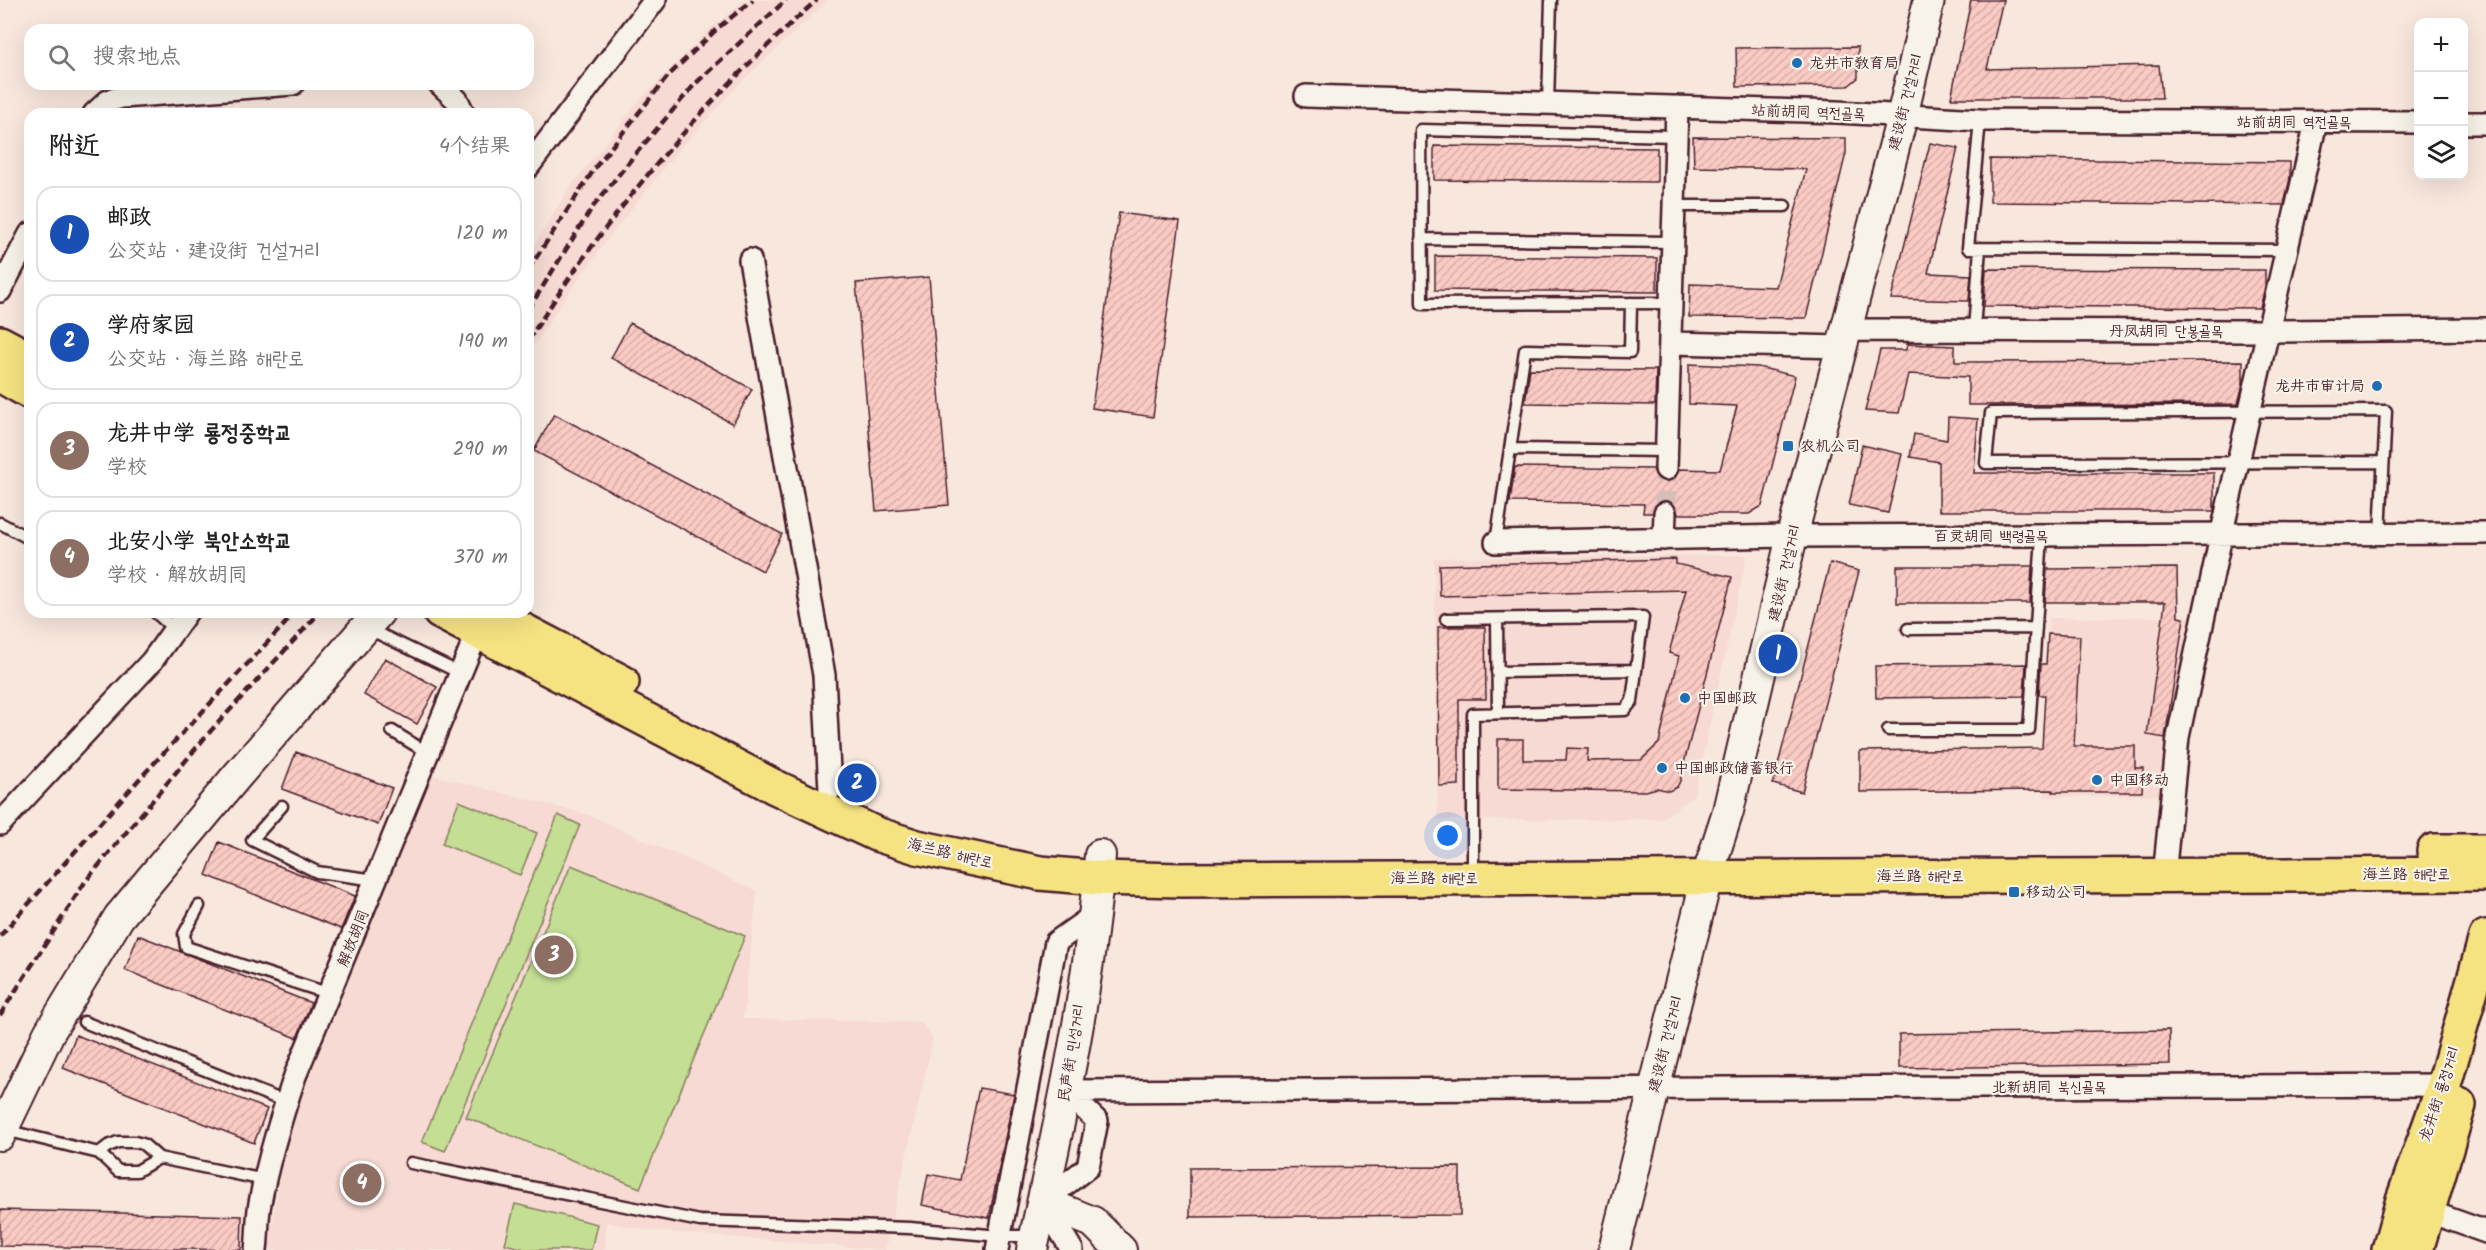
<!DOCTYPE html>
<html lang="zh">
<meta charset="utf-8">
<style>
body{margin:0;font-family:Kalam,"LXGW WenKai TC","Poor Story",sans-serif;background:#f2f2f2;color:#222}
.controls{position:absolute;right:18px;top:18px;display:grid;overflow:hidden;border-radius:12px;box-shadow:0 6px 24px #0002}
.controls button{width:54px;height:54px;display:grid;place-items:center;padding:0;border:0;border-bottom:2px solid #e0e0e0;background:#fff;color:#222;font:30px sans-serif}
.you{position:absolute;left:1448px;top:836px;width:21px;height:21px;margin:-15px;border:4px solid #fff;border-radius:50%;background:#1a73e8;box-shadow:0 0 0 9px #1a73e833}
.badge{display:grid;place-items:center;width:39px;height:39px;border-radius:50%;background:#2563eb;color:#fff;font-size:20px;font-weight:700}
.pin{position:absolute;translate:-50% -50%;border:3px solid #fff;box-shadow:0 2px 6px #0006}
.list{margin:0;padding:0;list-style:none}
h2{display:flex;justify-content:space-between;align-items:center;height:78px;margin:0;padding:0 24px;font-size:26px}
h2 small{font-size:20px;font-weight:400;color:#767676}
.list li{display:grid;grid-template-columns:39px 1fr auto;gap:18px;align-items:center;box-sizing:border-box;height:96px;margin:0 12px 12px;padding:0 12px;border:2px solid #e0e0e0;border-radius:18px}
.list b{display:block;font-size:22px;white-space:nowrap}
.list p{margin:0;font-size:20px;white-space:nowrap;color:#767676}
.list em{font-size:20px;font-style:normal;color:#767676}
.icon{flex:none;width:33px;height:33px;fill:none;stroke:currentColor;stroke-width:2;stroke-linecap:round;stroke-linejoin:round}
.map{position:relative;flex:none;width:2486px;height:1250px;overflow:hidden}
.search{position:absolute;background:#fff;box-shadow:0 6px 24px #0002;left:24px;top:24px;width:510px;height:66px;display:flex;align-items:center;gap:15px;box-sizing:border-box;padding:0 21px;border-radius:18px;color:#767676;font-size:22px}
.panel{position:absolute;background:#fff;box-shadow:0 6px 24px #0002;left:24px;top:108px;width:510px;height:510px;border-radius:18px}
.map>svg:first-child{display:block}
</style>
<div class="map">
<svg width="2486" height="1250" viewBox="0 0 2486 1250">
<defs>
<pattern id="building-hatch" width="6" height="6" patternUnits="userSpaceOnUse" patternTransform="scale(1.5)"><rect width="6" height="6" fill="#facac4"/><path d="M-1 1l2-2M0 6l6-6M5 7l2-2" fill="none" stroke="#d8ada9"/></pattern>
</defs>
<rect width="100%" height="100%" fill="#f8e7dd"/>
<filter id="ink" filterUnits="userSpaceOnUse"><feTurbulence type="fractalNoise" baseFrequency=".0167" numOctaves="2"/><feDisplacementMap in="SourceGraphic" scale="12" xChannelSelector="R" yChannelSelector="G"/><feConvolveMatrix kernelMatrix="1 2 1 2 8 2 1 2 1" color-interpolation-filters="sRGB"/></filter>
<g filter="url(#ink)">
<path fill="#f6dad3" d="M746 0H828L742 81 676 153 610 236 561 304 528 355V255L568 190 640 100 709 30Z
M1747 555 1694 795 1662 819 1438 820 1434 558Z
M2189 617 2161 795 2045 797 2043 737 2049 618Z
M432 775 589 815 757 891 743 1019 921 1022 933 1039 885 1250 646 1230 606 1222 605 1250H268L285 1145 298 1105Z"/>
<path fill="#c4de94" stroke="#877e60" stroke-width="1.5" d="M459 801 537 833 520 875 442 844Z
M558 815 580 825 445 1151 422 1142Z
M571 865 745 936 640 1188 466 1117Z
M515 1204 597 1224 591 1250H528L505 1244Z"/>
<path fill="url(#building-hatch)" stroke="#4a1f2b" stroke-width="1.5" d="M1971 0H2003L1987 69 2159 65 2162 98H1951Z
M1858 47V78L1848 86 1737 87 1736 48Z
M1693 137 1846 138V153L1806 318 1689 317 1690 284 1776 287 1806 169 1694 167Z
M1930 143 1958 148 1928 273 1971 275 1969 301 1891 299Z
M1434 146 1657 148V182L1434 180Z
M1990 159 2290 162V178L2284 205 1990 202Z
M1119 213 1180 221 1153 417 1092 408Z
M1435 256 1657 258V292L1435 290Z
M1986 269 2265 270V287L2260 308 1984 306Z
M929 277 949 505 876 511 856 283Z
M630 323 752 389 733 424 611 358Z
M1907 344 1955 346V362L2243 361V384L2238 404 1968 405V377L1908 374 1899 413 1865 411 1880 350H1906Z
M1689 364 1758 367 1795 376 1762 506 1749 514H1678L1676 507 1666 500 1659 502 1652 513H1643L1644 504 1510 502 1515 467 1653 469 1659 479 1666 482 1676 476 1679 469 1720 470 1737 406 1689 404Z
M1530 369 1656 370 1655 405 1525 403Z
M554 414 782 534 763 571 534 451Z
M1948 417 1978 419 1974 473H2214V511H1939V462L1910 457 1914 434 1947 440Z
M1862 445 1902 454 1888 513 1849 505Z
M1676 559V564L1732 577 1684 763 1680 767 1681 779 1677 787 1669 791 1657 788 1646 791 1498 789V739H1523V760H1566L1567 748 1588 749 1587 761 1641 760 1659 743 1679 656 1669 653 1686 590 1440 596 1439 565Z
M1830 563 1859 571 1802 792 1773 784Z
M1897 566H2032L2030 603H1897Z
M2177 568 2178 617 2184 618 2165 738 2147 735 2165 602H2045L2047 569Z
M1438 627H1485L1486 699H1459V785L1439 786Z
M2048 634 2080 636 2074 746H2135V768H2143L2142 792H2053V790L1860 792V751L2042 748 2045 695H2039L2041 664H2046Z
M385 658 437 687 417 724 364 695Z
M2026 664 2024 696 1876 698 1875 666Z
M296 752 392 788 378 825 282 789Z
M219 842 355 896 341 929 206 875Z
M138 935 311 1003 297 1038 125 970Z
M2169 1030 2170 1064 1899 1068V1034Z
M76 1035 267 1109 254 1143 63 1068Z
M979 1088 1014 1094 989 1218 922 1205 928 1174 960 1180Z
M1460 1167V1215L1190 1217V1168Z
M0 1210 242 1216 241 1250 0 1246Z"/>
<g fill="none" stroke-linecap="round" stroke-linejoin="round">
<path stroke="#d5bfb9" stroke-width="21" stroke-dasharray="21 10" stroke-linecap="butt" d="M1665 513 1666 469"/>
<defs>
<path id="lane" d="M1548 103 1551 0
M1980 120 1968 248 2287 250
M1674 206H1785
M1421 239 1673 242
M1671 303 1422 304 1421 130 1676 136
M1974 330 1980 248
M1510 449 1667 451
M0 523 30 539
M2380 535 2386 411 1991 413 1986 463 2383 462
M1496 542 1525 350 1630 352 1631 303
M155 612 175 630
M1446 619 1643 617 1632 701 1625 710 1473 714V874
M1497 619 1498 713
M369 629 460 673
M1908 629 2036 628
M1497 672 1636 670
M1888 730H2029L2042 536
M392 731 428 753
M282 806 252 840 317 872 376 880
M199 906 184 934 186 947 330 994
M84 1022 286 1102
M5 1130 99 1153 118 1171H137L159 1158
M99 1153 108 1146 118 1142H135L143 1144 159 1158 265 1180
M411 1163 700 1221 910 1228 1000 1236H1034"/>
<path id="street" d="M440 84 457 100 464 114
M1306 96 1837 112 1980 120 2418 122
M94 114 108 101 122 97 293 84
M2464 123H2486
M528 167 655 0
M750 260 824 675 830 790
M0 291 30 234
M1846 330 2268 331 2486 329
M1670 343 1841 347
M1666 469 1677 107
M1664 539 1665 513
M1496 542 1792 536 2486 533
M0 824 152 661 187 612
M2164 876 2178 737 2221 536 2316 122
M1066 1091 2444 1085
M1066 1091 1097 1121 1088 1167 1043 1202 1072 1250
M2416 1207 2486 1232
M256 1250C258 1234 257 1218 260 1203 268 1159 281 1118 295 1076L477 633
M997 1250 1056 942 1094 915"/>
<path id="secondary" d="M0 1135 49 1033 119 917 236 777 379 612
M1043 1202 1093 1222 1121 1250
M1032 1250C1060 1120 1090 988 1100 855
M1614 1250 1707 877 1728 811 1792 536 1902 117 1929 0"/>
<path id="primary" d="M2389 1250 2403 1200 2444 1085 2486 937
M2416 1250 2459 1105"/>
<path id="highway" d="M0 343 30 359
M0 375 30 392
M440 612 773 786 876 834 917 847 1040 873 1098 878 1181 880 2486 874
M488 612 622 682
M2434 851H2486"/>
</defs>
<use href="#lane" stroke="#4a1f2b" stroke-width="15"/>
<use href="#street" stroke="#4a1f2b" stroke-width="26"/>
<use href="#secondary" stroke="#4a1f2b" stroke-width="34"/>
<use href="#primary" stroke="#4a1f2b" stroke-width="38"/>
<use href="#highway" stroke="#4a1f2b" stroke-width="38"/>
<use href="#lane" stroke="#f7f3e8" stroke-width="10"/>
<use href="#street" stroke="#f7f3e8" stroke-width="21"/>
<use href="#secondary" stroke="#f7f3e8" stroke-width="30"/>
<use href="#primary" stroke="#f5e382" stroke-width="33"/>
<use href="#highway" stroke="#f5e382" stroke-width="33"/>
<path stroke="#4a1f2b" stroke-width="4.5" stroke-dasharray="9 4.5" stroke-linecap="butt" d="M528 270 597 165 669 75 719 27 753 0
M528 310 592 208 633 157 695 84 786 0
M528 341C607 214 705 99 817 0
M0 936 143 775 296 612
M0 1015 85 882 207 735 320 612"/>
</g>
</g>
<g fill="#1f6fb2" stroke="#f7f3e8" stroke-width="2">
<circle cx="1797" cy="63" r="6"/>
<circle cx="2377" cy="386" r="6"/>
<rect x="1782" y="440" width="12" height="12" rx="3"/>
<circle cx="1685" cy="698" r="6"/>
<circle cx="1662" cy="768" r="6"/>
<circle cx="2097" cy="780" r="6"/>
<rect x="2008" y="886" width="12" height="12" rx="3"/>
</g>
<g text-anchor="middle" stroke-width="4.5" stroke-linejoin="round" paint-order="stroke">
<g font-size="15" fill="#4a1f2b" stroke="#f7f3e8" text-anchor="start">
<text x="1809" y="68">龙井市教育局</text>
<text x="2365" y="391" text-anchor="end">龙井市审计局</text>
<text x="1800" y="451">农机公司</text>
<text x="1697" y="703">中国邮政</text>
<text x="1674" y="773">中国邮政储蓄银行</text>
<text x="2109" y="785">中国移动</text>
<text x="2026" y="897">移动公司</text>
</g>
<g font-size="15" fill="#4a1f2b" stroke="#f7f3e8">
<text transform="translate(1905 102) rotate(-76)" y="5">建设街 건설거리</text>
<text transform="translate(1808 112) rotate(2)" y="5">站前胡同 역전골목</text>
<text x="2294" y="127">站前胡同 역전골목</text>
<text x="2166" y="336">丹凤胡同 단봉골목</text>
<text x="1991" y="541">百灵胡同 백령골목</text>
<text transform="translate(1784 573) rotate(-77)" y="5">建设街 건설거리</text>
<text transform="translate(950 853) rotate(13)" y="5">海兰路 해란로</text>
<text x="2406" y="879">海兰路 해란로</text>
<text x="1920" y="881">海兰路 해란로</text>
<text x="1434" y="883">海兰路 해란로</text>
<text transform="translate(353 938) rotate(-68)" y="5">解放胡同</text>
<text transform="translate(1665 1044) rotate(-76)" y="5">建设街 건설거리</text>
<text transform="translate(1071 1053) rotate(-81)" y="5">民声街 민성거리</text>
<text x="2049" y="1092">北新胡同 북신골목</text>
<text transform="translate(2439 1094) rotate(-72)" y="5">龙井街 룡정거리</text>
</g>
</g>
</svg>
<div class="controls">
<button>+</button>
<button>−</button>
<button><svg class="icon" aria-label="layers" viewBox="0 0 24 24"><path d="M12 4l9 5-9 5-9-5zM3 14l9 5 9-5"/></svg></button>
</div>
<div class="you"></div>
<div class="pin badge" style="left:1778px;top:654px;background:#1a4fb4">1</div>
<div class="pin badge" style="left:857px;top:783px;background:#1a4fb4">2</div>
<div class="pin badge" style="left:554px;top:955px;background:#8d6e63">3</div>
<div class="pin badge" style="left:362px;top:1183px;background:#8d6e63">4</div>
<div class="search"><svg class="icon" aria-label="search" viewBox="0 0 24 24"><circle cx="10" cy="10" r="6"/><path d="M15 15l6 6"/></svg>搜索地点</div>
<section class="panel">
<h2>附近<small>4个结果</small></h2>
<ul class="list">
<li><span class="badge" style="background:#1a4fb4">1</span><div><b>邮政</b><p>公交站 · 建设街 건설거리</p></div><em>120 m</em></li>
<li><span class="badge" style="background:#1a4fb4">2</span><div><b>学府家园</b><p>公交站 · 海兰路 해란로</p></div><em>190 m</em></li>
<li><span class="badge" style="background:#8d6e63">3</span><div><b>龙井中学 룡정중학교</b><p>学校</p></div><em>290 m</em></li>
<li><span class="badge" style="background:#8d6e63">4</span><div><b>北安小学 북안소학교</b><p>学校 · 解放胡同</p></div><em>370 m</em></li>
</ul>
</section>
</div>
